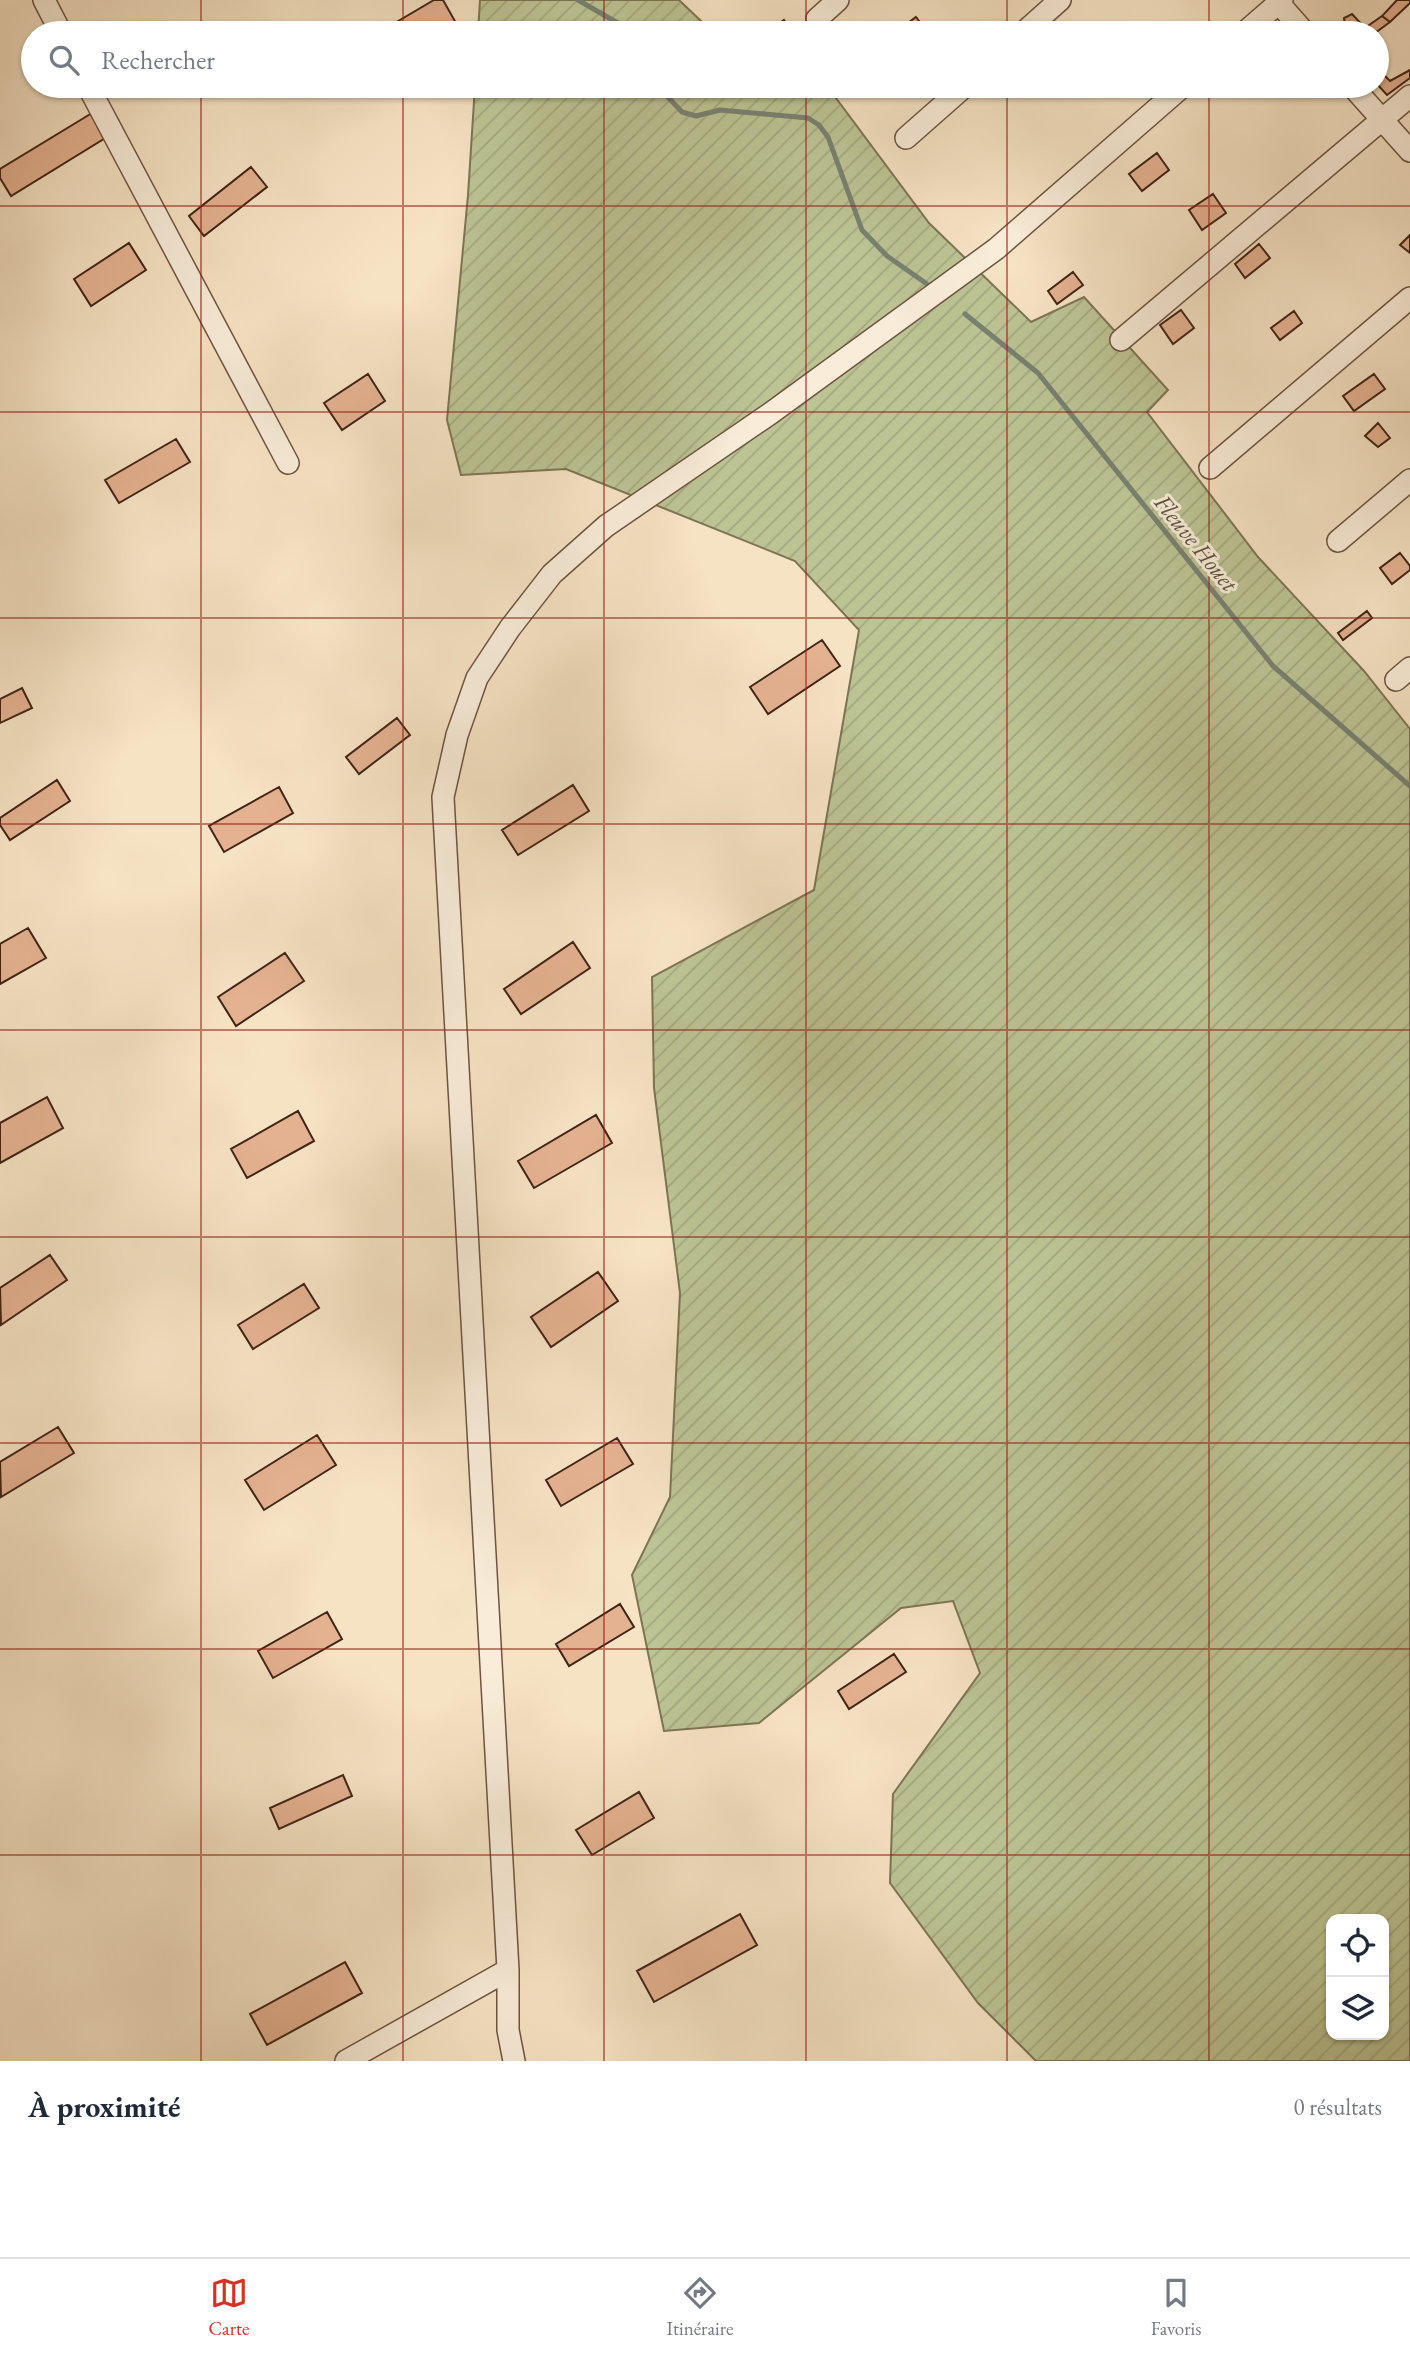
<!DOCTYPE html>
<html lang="fr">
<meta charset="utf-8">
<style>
body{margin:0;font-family:"EB Garamond",serif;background:#f2f2f3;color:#1f2937}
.controls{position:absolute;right:21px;bottom:21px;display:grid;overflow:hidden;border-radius:14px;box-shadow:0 2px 5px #0004}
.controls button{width:63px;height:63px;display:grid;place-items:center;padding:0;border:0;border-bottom:2px solid #e0e1e3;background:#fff;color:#1f2937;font:35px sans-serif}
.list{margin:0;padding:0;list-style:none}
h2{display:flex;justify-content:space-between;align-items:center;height:91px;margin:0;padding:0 28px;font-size:30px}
h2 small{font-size:23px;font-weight:400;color:#747a83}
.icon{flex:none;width:38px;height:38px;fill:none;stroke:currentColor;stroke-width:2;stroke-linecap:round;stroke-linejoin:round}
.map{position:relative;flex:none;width:1410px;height:2061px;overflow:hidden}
.search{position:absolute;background:#fff;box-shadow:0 2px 5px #0004;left:21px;right:21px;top:21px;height:77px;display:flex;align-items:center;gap:18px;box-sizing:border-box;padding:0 24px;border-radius:38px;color:#747a83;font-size:26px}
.sheet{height:196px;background:#fff}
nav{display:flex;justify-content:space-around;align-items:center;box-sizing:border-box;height:98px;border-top:2px solid #e0e1e3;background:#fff;font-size:19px;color:#747a83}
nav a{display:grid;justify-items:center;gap:4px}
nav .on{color:#d93025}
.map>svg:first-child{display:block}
</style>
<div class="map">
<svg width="1410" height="2061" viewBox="0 0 1410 2061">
<defs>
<pattern id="garden-furrows" width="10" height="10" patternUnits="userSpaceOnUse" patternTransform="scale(1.75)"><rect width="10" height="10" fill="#bcc494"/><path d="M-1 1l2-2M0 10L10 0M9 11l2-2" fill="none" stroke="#a3a87f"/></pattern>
</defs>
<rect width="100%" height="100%" fill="#f6e3c4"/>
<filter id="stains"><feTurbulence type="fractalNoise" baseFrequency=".00286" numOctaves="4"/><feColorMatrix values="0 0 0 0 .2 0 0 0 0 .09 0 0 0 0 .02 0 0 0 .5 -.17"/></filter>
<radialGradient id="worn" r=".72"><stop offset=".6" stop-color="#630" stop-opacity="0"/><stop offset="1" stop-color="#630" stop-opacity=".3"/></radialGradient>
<path fill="url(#garden-furrows)" stroke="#7e7454" stroke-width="2" fill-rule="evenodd" d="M480 0H679L701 21 709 33H478Z
M475 86H827L929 223 1031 322 1084 297 1168 390 1147 412 1258 557 1364 671 1410 729V2061H1036L978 2003 890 1883 893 1794 980 1673 953 1601 901 1608 759 1723 664 1731 632 1575 670 1497 680 1293 654 1088 652 977 814 890 859 630 795 561 566 469 461 475 447 420 468 195ZM1331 1919H1384V2035H1331Z"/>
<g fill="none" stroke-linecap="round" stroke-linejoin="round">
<path stroke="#788171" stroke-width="5" d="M578 0 635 33
M662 86 666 95 682 112 696 116 720 110 808 118 819 125 828 137 862 230 887 256 927 284
M965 314 1038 373 1273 666 1410 786"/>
</g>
<path fill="#e5b291" stroke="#402415" stroke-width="2" d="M434 0H443L456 23 438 33H385L383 30Z
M1397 0H1410V3L1390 22 1382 16Z
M1352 14 1365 28 1382 16 1390 22 1375 33H1346L1344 18Z
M916 17 928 33H898L896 32Z
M784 20 794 33H766Z
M1377 68 1390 81 1410 70V78L1387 95 1377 84Z
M92 113 107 137 11 196 0 178V169Z
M1157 153 1169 170 1142 191 1129 174Z
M251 167 267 187 204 236 189 216Z
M1213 194 1226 213 1202 230 1189 210Z
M1410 235V253L1400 245Z
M129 243 146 270 91 306 74 279Z
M1259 244 1270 258 1245 278 1235 264Z
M1073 272 1083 285 1057 304 1048 291Z
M1181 310 1194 328 1173 344 1160 325Z
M1294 311 1302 323 1280 340 1271 328Z
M368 374 385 401 342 430 324 403Z
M1374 374 1385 389 1354 411 1343 396Z
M1378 423 1390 438 1378 447 1365 436Z
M176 439 190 462 119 503 105 480Z
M1400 553 1410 566V570L1392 584 1380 568Z
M1367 611 1372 618 1343 640 1338 633Z
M822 640 840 666 768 714 750 687Z
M22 688 32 708 0 723V699Z
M397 718 410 735 359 774 346 757Z
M57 780 70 801 10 840 0 825V818Z
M573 785 589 811 518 855 502 830Z
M279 787 293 813 224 852 209 826Z
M28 928 46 958 0 984V944Z
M573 942 590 968 521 1014 504 989Z
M285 953 304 981 236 1026 218 997Z
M47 1097 63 1128 0 1163V1123Z
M298 1111 314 1141 247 1178 231 1149Z
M596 1115 612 1143 534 1188 518 1161Z
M50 1255 67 1280 1 1325 0 1288Z
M598 1272 618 1301 551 1347 531 1317Z
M304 1284 319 1308 253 1349 238 1325Z
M58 1427 74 1453 1 1497 0 1462Z
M317 1435 336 1465 264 1510 245 1480Z
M617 1438 633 1464 561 1506 546 1480Z
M620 1604 634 1627 569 1666 556 1644Z
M327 1612 342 1639 273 1678 258 1651Z
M894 1654 906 1672 849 1709 838 1691Z
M343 1775 352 1796 279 1829 270 1808Z
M639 1792 654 1818 592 1855 576 1830Z
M740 1914 757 1945 654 2002 637 1971Z
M345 1962 362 1993 267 2045 250 2014Z"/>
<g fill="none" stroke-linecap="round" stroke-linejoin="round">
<defs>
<path id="minor" d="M44 0 61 33
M1276 0 1305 33
M817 19 838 0
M1023 33 1060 0
M1244 33 1282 0
M88 86 288 463
M1352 86 1410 151
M906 138 965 86
M1121 340 1410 96
M1210 468 1410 298
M1338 541 1410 480
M1396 680 1410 668
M346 2061 508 1970
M514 2061 508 2030V1970L443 797 457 735 477 678 510 628 552 574 606 526 771 413 996 249 1183 86"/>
</defs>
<use href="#minor" stroke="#6e5441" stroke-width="24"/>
<use href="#minor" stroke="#f9edd9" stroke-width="21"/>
</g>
<path fill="none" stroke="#8f2418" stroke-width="2" stroke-opacity="0.55" d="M201 0V33M403 0V33M604 0V33M806 0V33M1007 0V33M1209 0V33M201 86V2061M403 86V2061M604 86V2061M806 86V2061M1007 86V2061M1209 86V2061M0 206H1410M0 412H1410M0 618H1410M0 824H1410M0 1030H1410M0 1237H1410M0 1443H1410M0 1649H1410M0 1855H1410"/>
<g text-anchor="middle" stroke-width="6" stroke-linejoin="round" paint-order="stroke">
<g font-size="24" font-style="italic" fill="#5c5243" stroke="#f9edd9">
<text transform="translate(1196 543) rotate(51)" y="8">Fleuve Houet</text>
</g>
</g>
<rect width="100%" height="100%" filter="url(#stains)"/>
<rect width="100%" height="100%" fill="url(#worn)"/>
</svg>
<div class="controls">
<button><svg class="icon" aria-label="locate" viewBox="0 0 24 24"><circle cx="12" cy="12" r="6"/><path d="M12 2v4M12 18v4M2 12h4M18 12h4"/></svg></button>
<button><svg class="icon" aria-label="layers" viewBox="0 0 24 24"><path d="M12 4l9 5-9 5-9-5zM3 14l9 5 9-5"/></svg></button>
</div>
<div class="search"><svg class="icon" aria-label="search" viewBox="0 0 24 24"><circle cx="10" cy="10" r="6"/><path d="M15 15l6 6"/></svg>Rechercher</div>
</div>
<section class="sheet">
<h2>À proximité<small>0 résultats</small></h2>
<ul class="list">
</ul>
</section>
<nav>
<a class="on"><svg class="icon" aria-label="map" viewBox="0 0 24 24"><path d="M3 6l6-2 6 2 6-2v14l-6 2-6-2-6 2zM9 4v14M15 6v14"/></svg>Carte</a>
<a><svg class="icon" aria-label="directions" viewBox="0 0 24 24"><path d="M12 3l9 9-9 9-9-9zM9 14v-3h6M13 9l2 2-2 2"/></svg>Itinéraire</a>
<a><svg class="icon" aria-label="saved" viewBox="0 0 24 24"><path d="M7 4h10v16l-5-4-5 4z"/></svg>Favoris</a>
</nav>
